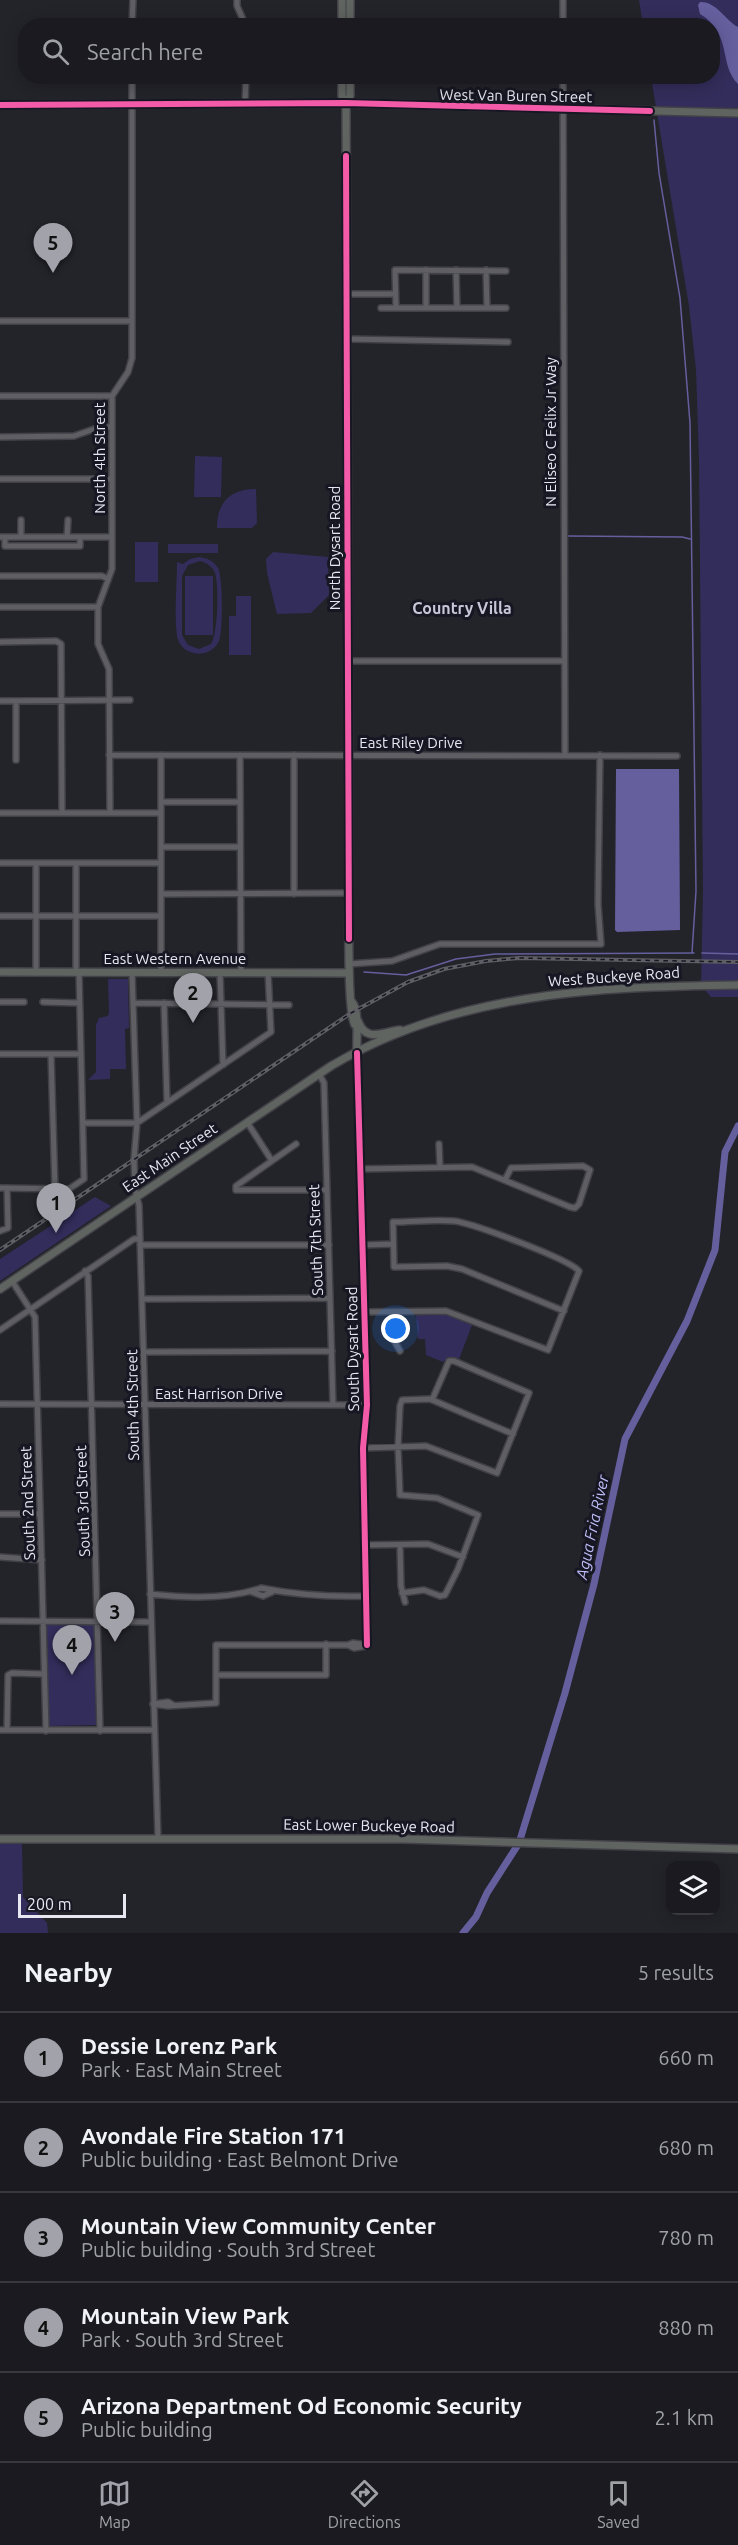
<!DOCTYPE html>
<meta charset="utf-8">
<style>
body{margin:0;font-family:Ubuntu,sans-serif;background:#27272d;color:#f1f3f6}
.controls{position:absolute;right:18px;bottom:18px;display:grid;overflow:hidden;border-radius:12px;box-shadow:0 3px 15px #0003}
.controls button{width:54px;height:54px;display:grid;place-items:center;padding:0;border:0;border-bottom:2px solid #38383e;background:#1a1a20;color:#f1f3f6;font:30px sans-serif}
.scale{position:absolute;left:18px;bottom:15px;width:108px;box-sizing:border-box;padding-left:6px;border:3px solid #e7e7f1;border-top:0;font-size:16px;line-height:21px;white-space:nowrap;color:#e7e7f1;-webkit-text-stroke:4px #171723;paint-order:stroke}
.you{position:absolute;left:396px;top:1329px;width:21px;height:21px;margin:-15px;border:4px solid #fff;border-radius:50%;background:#1a73e8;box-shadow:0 0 0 9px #1a73e833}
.badge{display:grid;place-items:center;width:39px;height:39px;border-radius:50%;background:#a2a2ab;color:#111;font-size:20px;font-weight:700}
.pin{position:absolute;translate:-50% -50px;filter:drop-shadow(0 2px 3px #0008)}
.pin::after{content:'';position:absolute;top:32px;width:21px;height:18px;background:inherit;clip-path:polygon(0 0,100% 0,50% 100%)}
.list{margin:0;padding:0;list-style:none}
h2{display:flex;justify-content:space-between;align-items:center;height:78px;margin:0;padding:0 24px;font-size:26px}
h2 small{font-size:20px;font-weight:400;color:#9fa1a5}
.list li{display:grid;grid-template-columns:39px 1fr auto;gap:18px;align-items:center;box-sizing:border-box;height:90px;padding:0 24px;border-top:2px solid #38383e}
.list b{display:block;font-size:22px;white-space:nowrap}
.list p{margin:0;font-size:20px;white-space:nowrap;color:#9fa1a5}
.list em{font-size:20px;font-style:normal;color:#9fa1a5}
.icon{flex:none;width:33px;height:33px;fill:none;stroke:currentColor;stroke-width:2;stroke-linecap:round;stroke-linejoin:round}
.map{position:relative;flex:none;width:738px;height:1933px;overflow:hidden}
.search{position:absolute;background:#1a1a20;box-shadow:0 3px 15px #0003;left:18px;right:18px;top:18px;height:66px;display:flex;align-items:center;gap:15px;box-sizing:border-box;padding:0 21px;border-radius:24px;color:#9fa1a5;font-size:22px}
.sheet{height:528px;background:#1a1a20}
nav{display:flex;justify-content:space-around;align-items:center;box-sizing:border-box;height:84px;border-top:2px solid #38383e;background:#1a1a20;font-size:16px;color:#9fa1a5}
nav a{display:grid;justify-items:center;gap:3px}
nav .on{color:#a2a2ab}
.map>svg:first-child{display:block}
</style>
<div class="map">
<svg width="738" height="1933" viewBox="0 0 738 1933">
<rect width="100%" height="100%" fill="#23232a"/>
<path fill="#332d5b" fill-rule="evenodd" d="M639 0H738V997H711L701 986 703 891 699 460 696 370 689 306 651 77 712 76V26L643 25Z
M195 456 222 457 221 497H194Z
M256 489 257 523 252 528H217C217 502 230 489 256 489Z
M135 542H158V582H135Z
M168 544H218V553H168Z
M273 552 328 557 329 595 311 613 277 614 267 573 266 559Z
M199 557C207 558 214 561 218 568 223 577 223 631 219 641 210 660 181 657 177 636 174 612 177 586 177 562L183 564 190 559ZM200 561C207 563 212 566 215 573 219 584 218 634 211 644L199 649 188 645 182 635V576L188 565Z
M185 576H213V635H185Z
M236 596H251V655H229V616H236Z
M108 979H128L129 1028 125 1029 126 1069H110V1079L88 1080 96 1072V1025L99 1018 108 1016 109 1012Z
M95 1197 111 1206 0 1281V1259Z
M416 1315H448L472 1325 459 1359 448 1357 443 1362 426 1355 425 1339H418Z
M47 1625H94L96 1725 48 1726Z
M0 1843H22L23 1897 47 1923 48 1933H0Z"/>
<path fill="#655f9e" d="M700 2C716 1 725 20 738 27V84C718 64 733 34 700 14L698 5Z
M616 769H679L680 930 617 932 615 930Z"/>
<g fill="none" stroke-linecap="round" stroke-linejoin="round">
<path stroke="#655f9e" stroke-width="1.5" d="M654 120 659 173 680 298 690 423 696 891 692 953
M568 536 682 537 690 539
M702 953 738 954
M364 972 406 975 456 959 495 954 694 953"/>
<path stroke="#655f9e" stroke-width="7" d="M463 1933 476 1917 487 1893 519 1843 565 1693 594 1584 625 1439 687 1321 715 1250 725 1152 738 1126"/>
<defs>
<path id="minor" d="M237 0V6L246 26
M132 26 133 0
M563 26V0
M563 76 565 754
M245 104 246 76
M426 270V308
M456 270 457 308
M486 270 487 308
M347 294H395
M381 308H506
M396 308 395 270 506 271
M0 321H132
M347 339 508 342
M0 396H112
M0 437 74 436 100 427H112
M0 479H112
M21 520V537
M0 537H112
M5 537V546H80V537
M67 537 68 520
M0 576H102L108 579
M0 607H98
M0 642 56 641 61 644 62 813
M348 661H564
M0 701 130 700
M109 755 677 756
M161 755V972
M240 755 241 972
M16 760V701
M161 802H240
M0 813H161
M110 813 109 669 98 644V607L112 569V396L128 372 132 358V76
M161 847H240
M0 863H161
M161 894 349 893
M294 894V755
M0 916H161
M349 964 392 961 440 944H601L598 904 600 755
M36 972V863
M76 972V863
M132 972 137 1123 134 1159 135 1190 139 1205 158 1839
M220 972 223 1065
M0 1002H24
M43 1002 79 1003
M133 1003 289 1005
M164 1003 167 1102
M357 1053 367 1405 363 1448 367 1645
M0 1054H80
M51 1054 55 1189
M319 1074 324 1083 333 1405
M247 1122 272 1161
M83 1123H137L271 1032 268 972
M296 1144 236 1186V1190H327
M439 1144 440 1167
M360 1169 472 1167 570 1207 575 1208 579 1204 590 1170 583 1166 511 1168 505 1180
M0 1188 69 1189 84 1179 79 972
M0 1231 8 1228 7 1188
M140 1245H329
M362 1245 393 1244
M85 1271 88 1276 100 1731
M12 1281 35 1317 46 1731
M142 1299 330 1298
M364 1312 446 1311 548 1350 579 1271C569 1259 472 1223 454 1221 434 1219 413 1222 393 1222L394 1267 447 1266 462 1269 564 1311
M394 1312 395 1342 400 1351
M0 1330 134 1239H140
M144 1352 332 1351
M0 1404 367 1405
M363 1448 426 1446 497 1473 529 1393 454 1361H449L432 1400
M0 1514H40
M366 1545 428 1544 463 1557
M400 1545 401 1586 405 1602
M0 1557 42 1560
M252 1592 263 1596 272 1592
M402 1593 424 1590 440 1596 445 1595 458 1569 478 1515 437 1498 400 1495 398 1447 400 1406 402 1400 430 1399 513 1434
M150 1594C185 1598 227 1600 261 1588 296 1595 330 1597 367 1596
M0 1621 151 1622
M348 1645 354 1648 366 1646
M216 1675H326V1644
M153 1704 168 1706 216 1703V1645H348L353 1643 367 1645
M153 1704 168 1702 173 1705
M0 1730H154
M7 1730 8 1675 12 1673 44 1674"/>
<path id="major" d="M342 26V0
M350 26V0
M342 76V96L346 103
M350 76V96L346 103 349 893C349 915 347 1014 355 1025
M0 105 346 103 738 113
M0 972 349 973
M352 1002C360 1011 356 1040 357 1053
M358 1021C366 1043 382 1032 400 1030
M0 1289 331 1066C455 992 598 987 738 985
M0 1839H403L738 1849"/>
</defs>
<use href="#minor" stroke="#414147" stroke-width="8"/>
<use href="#major" stroke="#414147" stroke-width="10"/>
<use href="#minor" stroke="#5e5e63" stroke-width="5"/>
<use href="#major" stroke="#606461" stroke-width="7"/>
<defs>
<path id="rail" d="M0 1250 351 1013 408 982 444 969 486 961 519 958 738 962"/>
</defs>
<use href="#rail" stroke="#5e5e64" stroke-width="4"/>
<use href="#rail" stroke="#171723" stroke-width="1.5" stroke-dasharray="4.5" stroke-linecap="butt"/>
<defs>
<path id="cycleway" d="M0 105 346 103 650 111
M346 156 349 939
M357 1053 367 1405 363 1448 367 1645"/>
</defs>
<use href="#cycleway" stroke="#171723" stroke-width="10"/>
<use href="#cycleway" stroke="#f35aa7" stroke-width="6"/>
</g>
<g text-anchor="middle" stroke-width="6" stroke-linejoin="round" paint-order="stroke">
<g font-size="15" fill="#e7e7f1" stroke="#171723">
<text transform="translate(516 96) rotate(1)" y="5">West Van Buren Street</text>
<text transform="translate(551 432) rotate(-90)" y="5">N Eliseo C Felix Jr Way</text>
<text transform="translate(100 458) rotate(-90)" y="5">North 4th Street</text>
<text transform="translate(335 548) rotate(-90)" y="5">North Dysart Road</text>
<text x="411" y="748">East Riley Drive</text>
<text x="175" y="964">East Western Avenue</text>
<text transform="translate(614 977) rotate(-4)" y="5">West Buckeye Road</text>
<text transform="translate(170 1158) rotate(-34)" y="5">East Main Street</text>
<text transform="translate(316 1240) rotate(-92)" y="5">South 7th Street</text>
<text transform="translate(353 1349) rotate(-91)" y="5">South Dysart Road</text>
<text x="219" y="1399">East Harrison Drive</text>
<text transform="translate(133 1405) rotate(-91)" y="5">South 4th Street</text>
<text transform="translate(83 1501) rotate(-92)" y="5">South 3rd Street</text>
<text transform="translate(28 1503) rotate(-92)" y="5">South 2nd Street</text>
<text transform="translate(369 1826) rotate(1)" y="5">East Lower Buckeye Road</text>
</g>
<g font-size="16" font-weight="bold" fill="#c7c7d9" stroke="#171723">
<text x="462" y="614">Country Villa</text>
</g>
<g font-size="16" font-style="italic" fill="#bfbdf7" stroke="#171723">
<text transform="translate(592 1527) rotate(-78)" y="6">Agua Fria River</text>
</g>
</g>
</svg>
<div class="controls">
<button><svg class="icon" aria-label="layers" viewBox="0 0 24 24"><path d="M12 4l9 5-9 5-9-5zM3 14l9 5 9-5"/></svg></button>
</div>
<div class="scale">200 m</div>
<div class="you"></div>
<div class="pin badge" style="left:56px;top:1233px">1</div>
<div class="pin badge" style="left:193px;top:1023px">2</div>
<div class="pin badge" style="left:115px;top:1642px">3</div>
<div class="pin badge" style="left:72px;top:1675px">4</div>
<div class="pin badge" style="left:53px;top:273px">5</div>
<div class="search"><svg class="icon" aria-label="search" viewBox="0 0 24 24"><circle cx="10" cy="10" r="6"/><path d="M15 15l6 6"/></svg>Search here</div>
</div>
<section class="sheet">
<h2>Nearby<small>5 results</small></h2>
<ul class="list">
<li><span class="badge">1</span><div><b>Dessie Lorenz Park</b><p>Park · East Main Street</p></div><em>660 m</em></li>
<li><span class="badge">2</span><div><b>Avondale Fire Station 171</b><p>Public building · East Belmont Drive</p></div><em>680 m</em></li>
<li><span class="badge">3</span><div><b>Mountain View Community Center</b><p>Public building · South 3rd Street</p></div><em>780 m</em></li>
<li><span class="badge">4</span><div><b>Mountain View Park</b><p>Park · South 3rd Street</p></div><em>880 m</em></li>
<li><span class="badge">5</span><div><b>Arizona Department Od Economic Security</b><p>Public building</p></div><em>2.1 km</em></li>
</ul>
</section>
<nav>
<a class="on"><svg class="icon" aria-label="map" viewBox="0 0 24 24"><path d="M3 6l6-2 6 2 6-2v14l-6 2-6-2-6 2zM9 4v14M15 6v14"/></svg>Map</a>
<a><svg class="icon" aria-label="directions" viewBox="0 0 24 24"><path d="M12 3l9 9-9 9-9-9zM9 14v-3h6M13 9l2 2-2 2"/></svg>Directions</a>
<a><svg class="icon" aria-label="saved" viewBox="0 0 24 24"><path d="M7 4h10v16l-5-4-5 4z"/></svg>Saved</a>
</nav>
